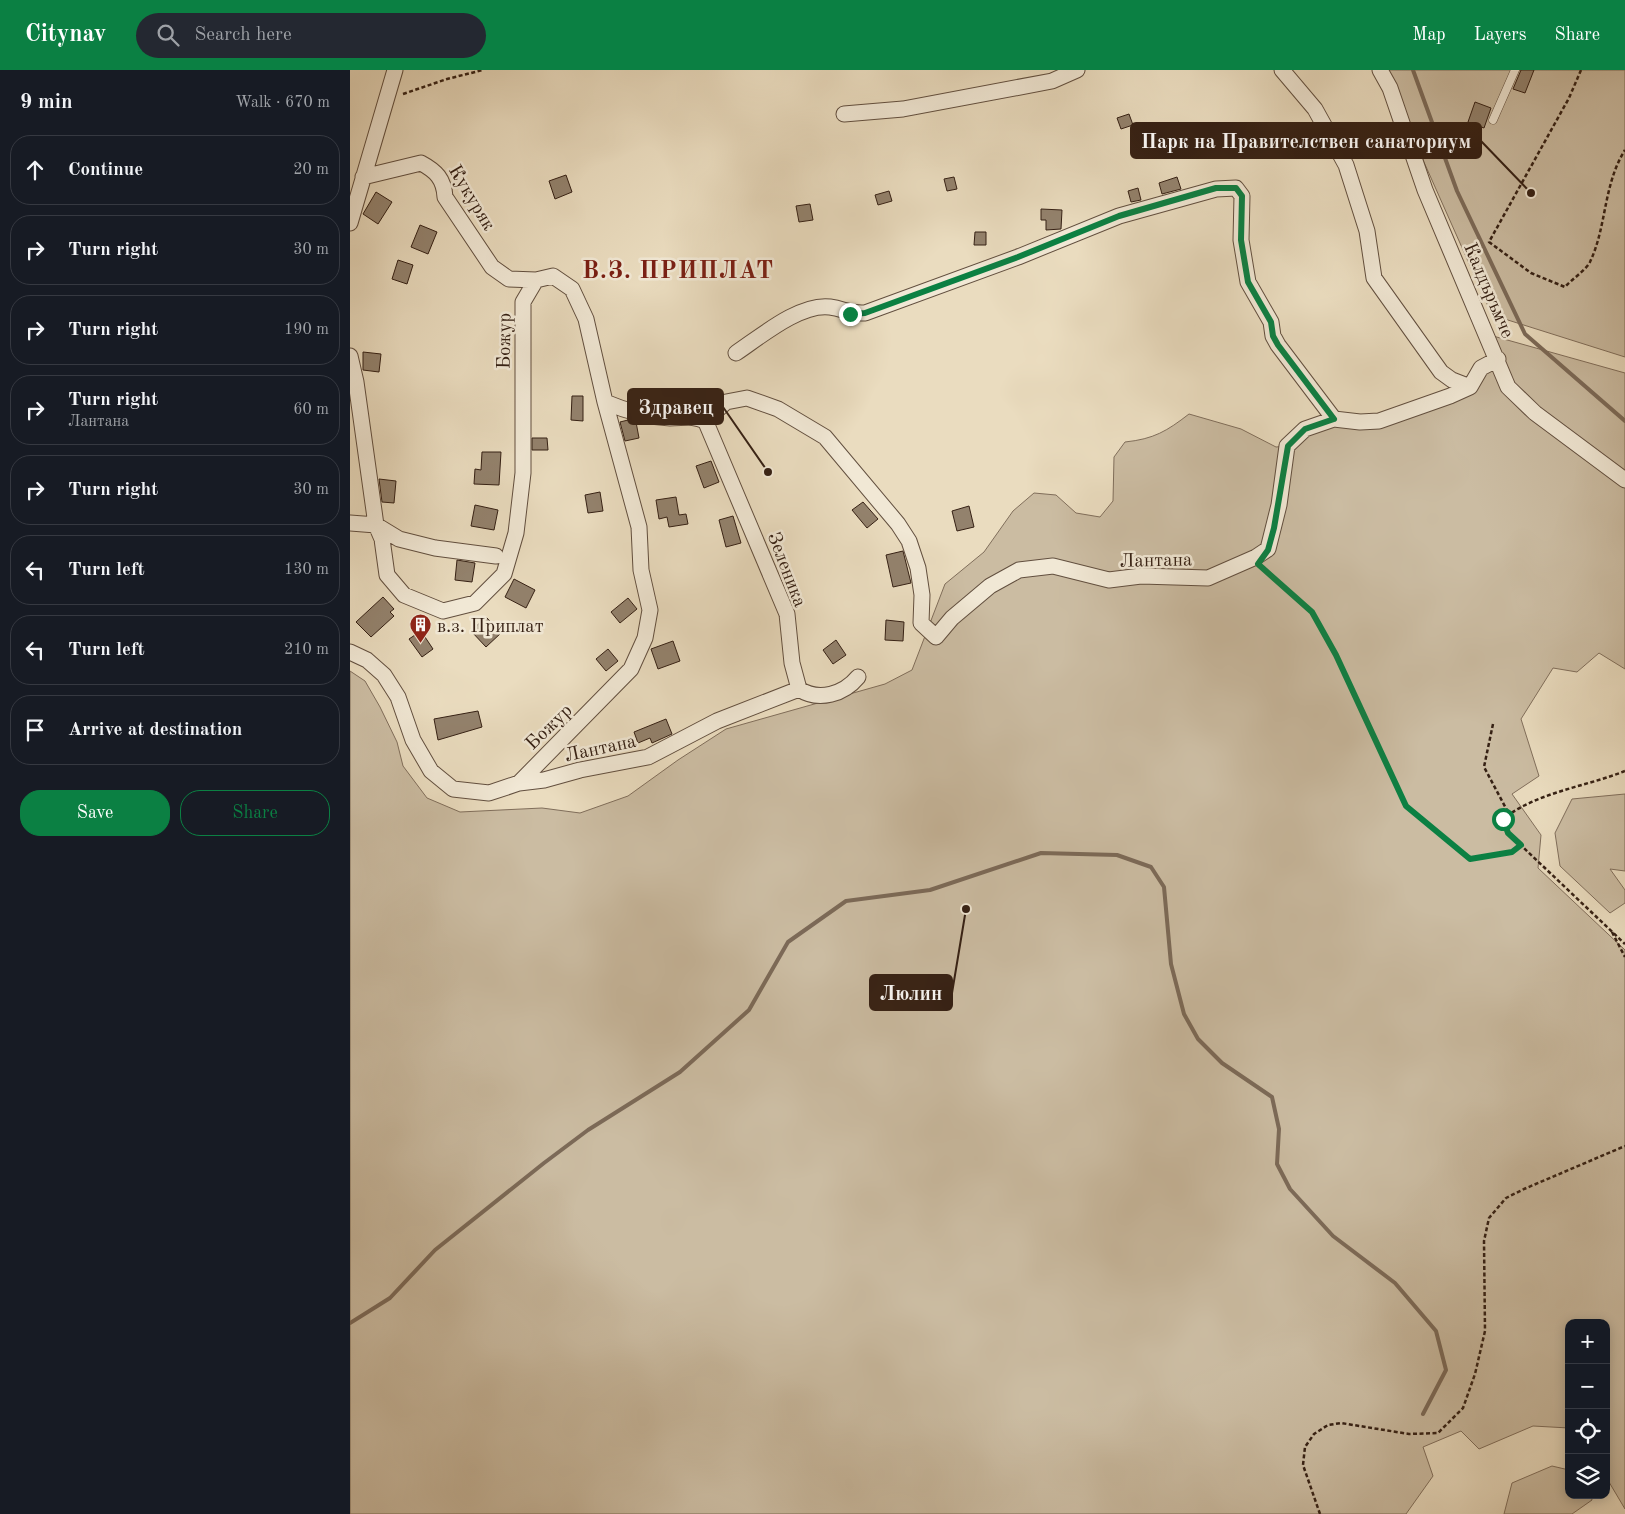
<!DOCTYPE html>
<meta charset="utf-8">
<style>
body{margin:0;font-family:"Old Standard TT",serif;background:#242831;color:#f1f3f6}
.controls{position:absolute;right:15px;bottom:15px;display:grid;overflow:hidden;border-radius:10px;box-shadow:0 2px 12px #0003}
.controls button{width:45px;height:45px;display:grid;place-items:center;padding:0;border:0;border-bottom:1px solid #363941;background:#171b24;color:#f1f3f6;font:25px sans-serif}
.stop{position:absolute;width:15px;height:15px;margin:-11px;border:4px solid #0b8043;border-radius:50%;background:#fff}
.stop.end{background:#0b8043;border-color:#fff;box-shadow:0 1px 5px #0008}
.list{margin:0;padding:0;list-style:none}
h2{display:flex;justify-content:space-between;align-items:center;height:65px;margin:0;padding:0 20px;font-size:21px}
h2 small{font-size:16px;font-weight:400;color:#9ea1a6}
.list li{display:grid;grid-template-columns:32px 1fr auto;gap:15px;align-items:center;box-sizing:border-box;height:70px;margin:0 10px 10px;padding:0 10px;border:1px solid #363941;border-radius:20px}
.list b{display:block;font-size:19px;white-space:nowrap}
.list p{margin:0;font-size:16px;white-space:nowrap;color:#9ea1a6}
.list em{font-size:16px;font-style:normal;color:#9ea1a6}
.actions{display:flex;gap:10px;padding:15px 20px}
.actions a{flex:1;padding:11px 0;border:1px solid #0b8043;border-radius:20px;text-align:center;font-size:18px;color:#0b8043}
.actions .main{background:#0b8043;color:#fff}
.icon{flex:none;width:28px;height:28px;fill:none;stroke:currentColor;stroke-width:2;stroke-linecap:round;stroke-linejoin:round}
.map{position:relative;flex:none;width:1275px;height:1444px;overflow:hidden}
header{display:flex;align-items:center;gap:30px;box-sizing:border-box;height:70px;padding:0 25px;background:#0b8043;color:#fff}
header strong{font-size:24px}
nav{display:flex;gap:28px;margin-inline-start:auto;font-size:18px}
.search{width:350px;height:45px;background:#242831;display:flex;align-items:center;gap:12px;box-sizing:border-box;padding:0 18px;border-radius:28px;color:#9ea1a6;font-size:19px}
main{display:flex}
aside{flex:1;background:#171b24}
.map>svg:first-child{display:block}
</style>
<header>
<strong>Citynav</strong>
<div class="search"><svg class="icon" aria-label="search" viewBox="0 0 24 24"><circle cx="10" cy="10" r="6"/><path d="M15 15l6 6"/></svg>Search here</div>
<nav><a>Map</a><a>Layers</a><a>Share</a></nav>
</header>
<main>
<aside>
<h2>9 min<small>Walk · 670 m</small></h2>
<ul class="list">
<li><svg class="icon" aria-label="ahead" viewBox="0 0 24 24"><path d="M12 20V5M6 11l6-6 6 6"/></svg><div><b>Continue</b></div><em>20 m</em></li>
<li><svg class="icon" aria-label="right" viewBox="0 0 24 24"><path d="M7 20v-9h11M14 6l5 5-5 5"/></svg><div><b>Turn right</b></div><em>30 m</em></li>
<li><svg class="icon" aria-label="right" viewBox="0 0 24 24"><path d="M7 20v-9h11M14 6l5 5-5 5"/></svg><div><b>Turn right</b></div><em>190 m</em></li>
<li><svg class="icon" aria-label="right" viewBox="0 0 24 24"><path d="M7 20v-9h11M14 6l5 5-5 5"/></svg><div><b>Turn right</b><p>Лантана</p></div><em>60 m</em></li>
<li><svg class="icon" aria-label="right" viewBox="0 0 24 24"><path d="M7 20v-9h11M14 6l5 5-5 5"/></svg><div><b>Turn right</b></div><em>30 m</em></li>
<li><svg class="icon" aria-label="left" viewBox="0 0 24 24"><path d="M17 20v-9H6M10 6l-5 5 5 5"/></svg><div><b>Turn left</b></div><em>130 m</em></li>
<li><svg class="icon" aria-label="left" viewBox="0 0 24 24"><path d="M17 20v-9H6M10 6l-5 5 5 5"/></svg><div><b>Turn left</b></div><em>210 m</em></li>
<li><svg class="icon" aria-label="arrive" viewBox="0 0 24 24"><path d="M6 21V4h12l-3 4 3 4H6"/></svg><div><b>Arrive at destination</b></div></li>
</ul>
<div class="actions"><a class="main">Save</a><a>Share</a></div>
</aside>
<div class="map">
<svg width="1275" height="1444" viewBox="0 0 1275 1444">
<rect width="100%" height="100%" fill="#eadcbf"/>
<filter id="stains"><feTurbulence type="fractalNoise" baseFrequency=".004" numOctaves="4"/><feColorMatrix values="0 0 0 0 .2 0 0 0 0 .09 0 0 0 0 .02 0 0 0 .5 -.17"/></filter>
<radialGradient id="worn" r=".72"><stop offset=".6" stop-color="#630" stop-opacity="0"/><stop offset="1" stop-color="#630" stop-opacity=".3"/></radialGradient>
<path fill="#cbbca2" stroke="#806e5b" d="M1033 0H1275V287L1142 245Z
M1143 266 1275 303V599L1249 583 1227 602 1203 598 1171 649 1189 706 1162 724 1191 765 1188 798 1275 880V1439L1256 1407V1253H1219V1358L1183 1356 1129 1379 1111 1361 1073 1377 1083 1406 1056 1444H0V601L15 611 30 637 47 672 53 696 77 728 110 742 192 738 230 743 278 726 328 690 376 659 535 614 562 600 595 514 634 482 663 441 684 423 706 425 726 443 750 447 763 431 764 387 775 372C804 369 817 361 839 344L891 359 926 377 938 376 979 352 1020 356 1118 321 1146 284Z
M1275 724V801L1260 799 1275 820V833L1260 843 1210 796 1205 763 1222 729Z
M1202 1396 1219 1400V1425H1241L1242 1430 1222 1444H1154L1162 1413Z"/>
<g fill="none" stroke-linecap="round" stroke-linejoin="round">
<path stroke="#7c6a58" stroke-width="4" d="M1063 0 1107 121 1175 264 1275 351
M0 1253 40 1228 85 1180 194 1093 238 1060 330 1002 399 940 438 872 496 831 580 820 691 783 767 785 801 797 814 817 821 894 834 944 848 969 872 993 922 1027 929 1059 927 1094 940 1119 983 1166 1045 1213 1086 1261 1096 1300 1073 1344"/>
</g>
<path fill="#93826d" stroke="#352014" d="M1171 0H1184L1175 23 1163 19Z
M1125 32 1141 38 1134 58 1118 52Z
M779 44 783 55 771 59 767 48Z
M216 105 222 122 205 129 199 111Z
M604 107 607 119 597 121 594 109Z
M827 107 831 119 812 124 809 113Z
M788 118 791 130 781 132 778 121Z
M539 121 542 131 528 135 525 125Z
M26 122 42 132 28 154 13 144Z
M460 134 463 150 449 152 446 136Z
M691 139 712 140 711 159 696 160V150H691Z
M70 155 87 162 78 184 61 177Z
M625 162H636V175H624Z
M48 190 63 195 57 214 42 209Z
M13 282 31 284 29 302 13 300Z
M222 326H233V351L221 350Z
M278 350 286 352 289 368 275 371 270 352Z
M182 368H197L198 380H182Z
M132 382H151L149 415 124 414 125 399 131 400Z
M361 391 369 412 354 418 346 396Z
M29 409 46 411 44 433 32 432Z
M250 422 253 441 238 443 235 425Z
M326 427 329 445 336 444 338 454 319 457 317 447 309 449 306 430Z
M513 432 528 449 517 458 502 440Z
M125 435 148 440 144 460 121 456Z
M619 436 624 457 607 461 602 441Z
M383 446 391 473 376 477 369 450Z
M553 481 561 513 543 517 536 485Z
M107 490 125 493 122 512 105 510Z
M164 509 185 520 176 538 155 527Z
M33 527 44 539 40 542 44 546 21 567 6 552Z
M278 528 287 539 270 553 261 542Z
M136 547 151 563 136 577 121 561Z
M536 550 554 552 553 571 535 570Z
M71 561 83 579 72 587 59 569Z
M486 570 496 585 483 594 473 580Z
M323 571 330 591 308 599 301 579Z
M258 579 268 591 256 601 246 589Z
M128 641 132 657 88 670 84 649Z
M316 649 322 664 302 673 300 668 288 673 284 662Z"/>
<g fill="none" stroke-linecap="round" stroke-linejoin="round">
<defs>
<path id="service" d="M1143 50 1165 0"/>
<path id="minor" d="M932 0 965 39 996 95 1017 161 1024 208 1091 302 1102 310 1120 317
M1030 0 1040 18 1075 120 1158 317 1185 343 1275 410
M494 44 553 39 702 11 727 0
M13 107 71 93C86 101 94 109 95 127L142 197 159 209 186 210
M0 153 45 0
M386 283C410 267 450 233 480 237 495 239 497 244 515 243L668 187 769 146 866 119 886 118 892 126 891 170 898 212 921 252 923 266 928 275 984 349
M0 286 6 312 26 455 32 469 37 505 54 525 93 541 125 533 154 504 166 463 173 403V232L186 210 203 206 222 219 236 249 255 332 289 457 291 500 300 540 295 568 281 599 169 713
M255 332C276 341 297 347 320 348 334 348 343 345 355 351L376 332 397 328 428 339 475 367 548 454 559 471 568 498 572 525 571 553 586 567 602 548 640 516 669 500 703 496 759 510 791 506 858 508 906 487 918 479 929 435 937 376 955 359 984 349 1010 352 1029 351 1100 326 1120 317 1131 298 1148 289
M352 343 437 544 442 593 449 619C469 632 494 624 508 607
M0 453 26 455 49 469 85 478 146 486
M0 582 17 590 34 605 48 627 63 670 81 701 103 719 139 723 169 713 194 710 230 700 298 687 367 651 449 619"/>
</defs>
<use href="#service" stroke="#624f3f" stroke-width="9"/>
<use href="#minor" stroke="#624f3f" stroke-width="17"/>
<path stroke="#352014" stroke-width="2.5" stroke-dasharray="4 2.5" stroke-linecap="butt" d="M1231 0 1219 28 1139 172 1181 203 1215 217C1222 209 1235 201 1240 192 1257 156 1253 115 1275 80
M53 24 97 9 133 0
M913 498 962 542 986 585 1056 736 1120 789 1162 782 1171 775
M1143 654 1134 697 1159 744
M1275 701C1235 717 1187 722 1153 749L1158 763 1275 874
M1262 862 1275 887
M970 1444 953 1395 955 1377 964 1364 978 1355 991 1353 1059 1364 1088 1363 1113 1338 1125 1304 1135 1261 1134 1171 1139 1148 1156 1128 1174 1119 1275 1076"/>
<use href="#service" stroke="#f1e8d5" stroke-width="8"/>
<use href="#minor" stroke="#f1e8d5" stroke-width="15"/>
</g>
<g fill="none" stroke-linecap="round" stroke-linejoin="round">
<path stroke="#0b8043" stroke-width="6" d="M500 244 515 243 668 187 769 146 866 118H886L892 126 891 170 898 212 921 252 923 266 928 275 984 349 955 359 938 376 924 458 918 480 908 494 962 542 986 585 1056 736 1120 789 1162 782 1171 775 1158 763 1153 749"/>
</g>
<defs>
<symbol id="building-pin" viewBox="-11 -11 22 30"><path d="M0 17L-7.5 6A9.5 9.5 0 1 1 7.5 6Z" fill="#8f2418" stroke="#f1e8d5"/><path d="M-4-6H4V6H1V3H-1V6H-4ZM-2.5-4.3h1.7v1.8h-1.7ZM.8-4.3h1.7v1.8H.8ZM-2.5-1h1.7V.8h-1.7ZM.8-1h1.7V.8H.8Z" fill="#fff"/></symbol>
</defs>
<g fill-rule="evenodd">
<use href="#building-pin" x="58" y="542" width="25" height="34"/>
</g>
<g text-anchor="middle" stroke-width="5" stroke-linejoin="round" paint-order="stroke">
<g font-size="19" fill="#352014" stroke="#f1e8d5">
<text transform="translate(123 127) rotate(59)" y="7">Кукуряк</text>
<text transform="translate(1140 220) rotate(67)" y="7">Калдъръмче</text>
<text transform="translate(153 271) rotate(-89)" y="7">Божур</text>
<text transform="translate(806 489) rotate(-1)" y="7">Лантана</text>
<text transform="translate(438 499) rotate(69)" y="7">Зеленика</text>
<text transform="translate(198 656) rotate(-44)" y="7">Божур</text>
<text transform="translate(250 677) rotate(-12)" y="7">Лантана</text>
</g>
<g font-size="19" fill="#352014" stroke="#f1e8d5" text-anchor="start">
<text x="87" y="562">в.з. Приплат</text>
</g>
<g font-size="24" font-weight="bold" letter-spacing="1" fill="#7a1f14" stroke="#f1e8d5">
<text x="328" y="208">В.З. ПРИПЛАТ</text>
</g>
</g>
<path fill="none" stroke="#352014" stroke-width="2" d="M1181 123L1131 71M418 402L373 337M616 839L602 923"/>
<g fill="#352014" stroke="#f1e8d5" stroke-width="2">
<circle cx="1181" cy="123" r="5"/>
<circle cx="418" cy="402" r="5"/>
<circle cx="616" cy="839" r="5"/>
</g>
<g fill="#352014" stroke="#352014" stroke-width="2">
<rect x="781" y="53" width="350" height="35" rx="5"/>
<rect x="278" y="319" width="95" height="35" rx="5"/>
<rect x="520" y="905" width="82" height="35" rx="5"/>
</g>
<g font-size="20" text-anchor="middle" font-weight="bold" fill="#fff">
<text x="956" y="78">Парк на Правителствен санаториум</text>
<text x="326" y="344">Здравец</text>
<text x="561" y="930">Люлин</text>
</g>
<rect width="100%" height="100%" filter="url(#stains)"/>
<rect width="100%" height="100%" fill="url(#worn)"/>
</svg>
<div class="controls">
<button>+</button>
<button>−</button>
<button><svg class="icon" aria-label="locate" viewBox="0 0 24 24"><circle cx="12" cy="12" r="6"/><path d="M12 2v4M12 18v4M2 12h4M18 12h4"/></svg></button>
<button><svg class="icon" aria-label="layers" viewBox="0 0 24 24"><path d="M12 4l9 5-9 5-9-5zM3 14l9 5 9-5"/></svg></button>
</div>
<div class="stop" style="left:1153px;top:749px"></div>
<div class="stop end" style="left:500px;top:244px"></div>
</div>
</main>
